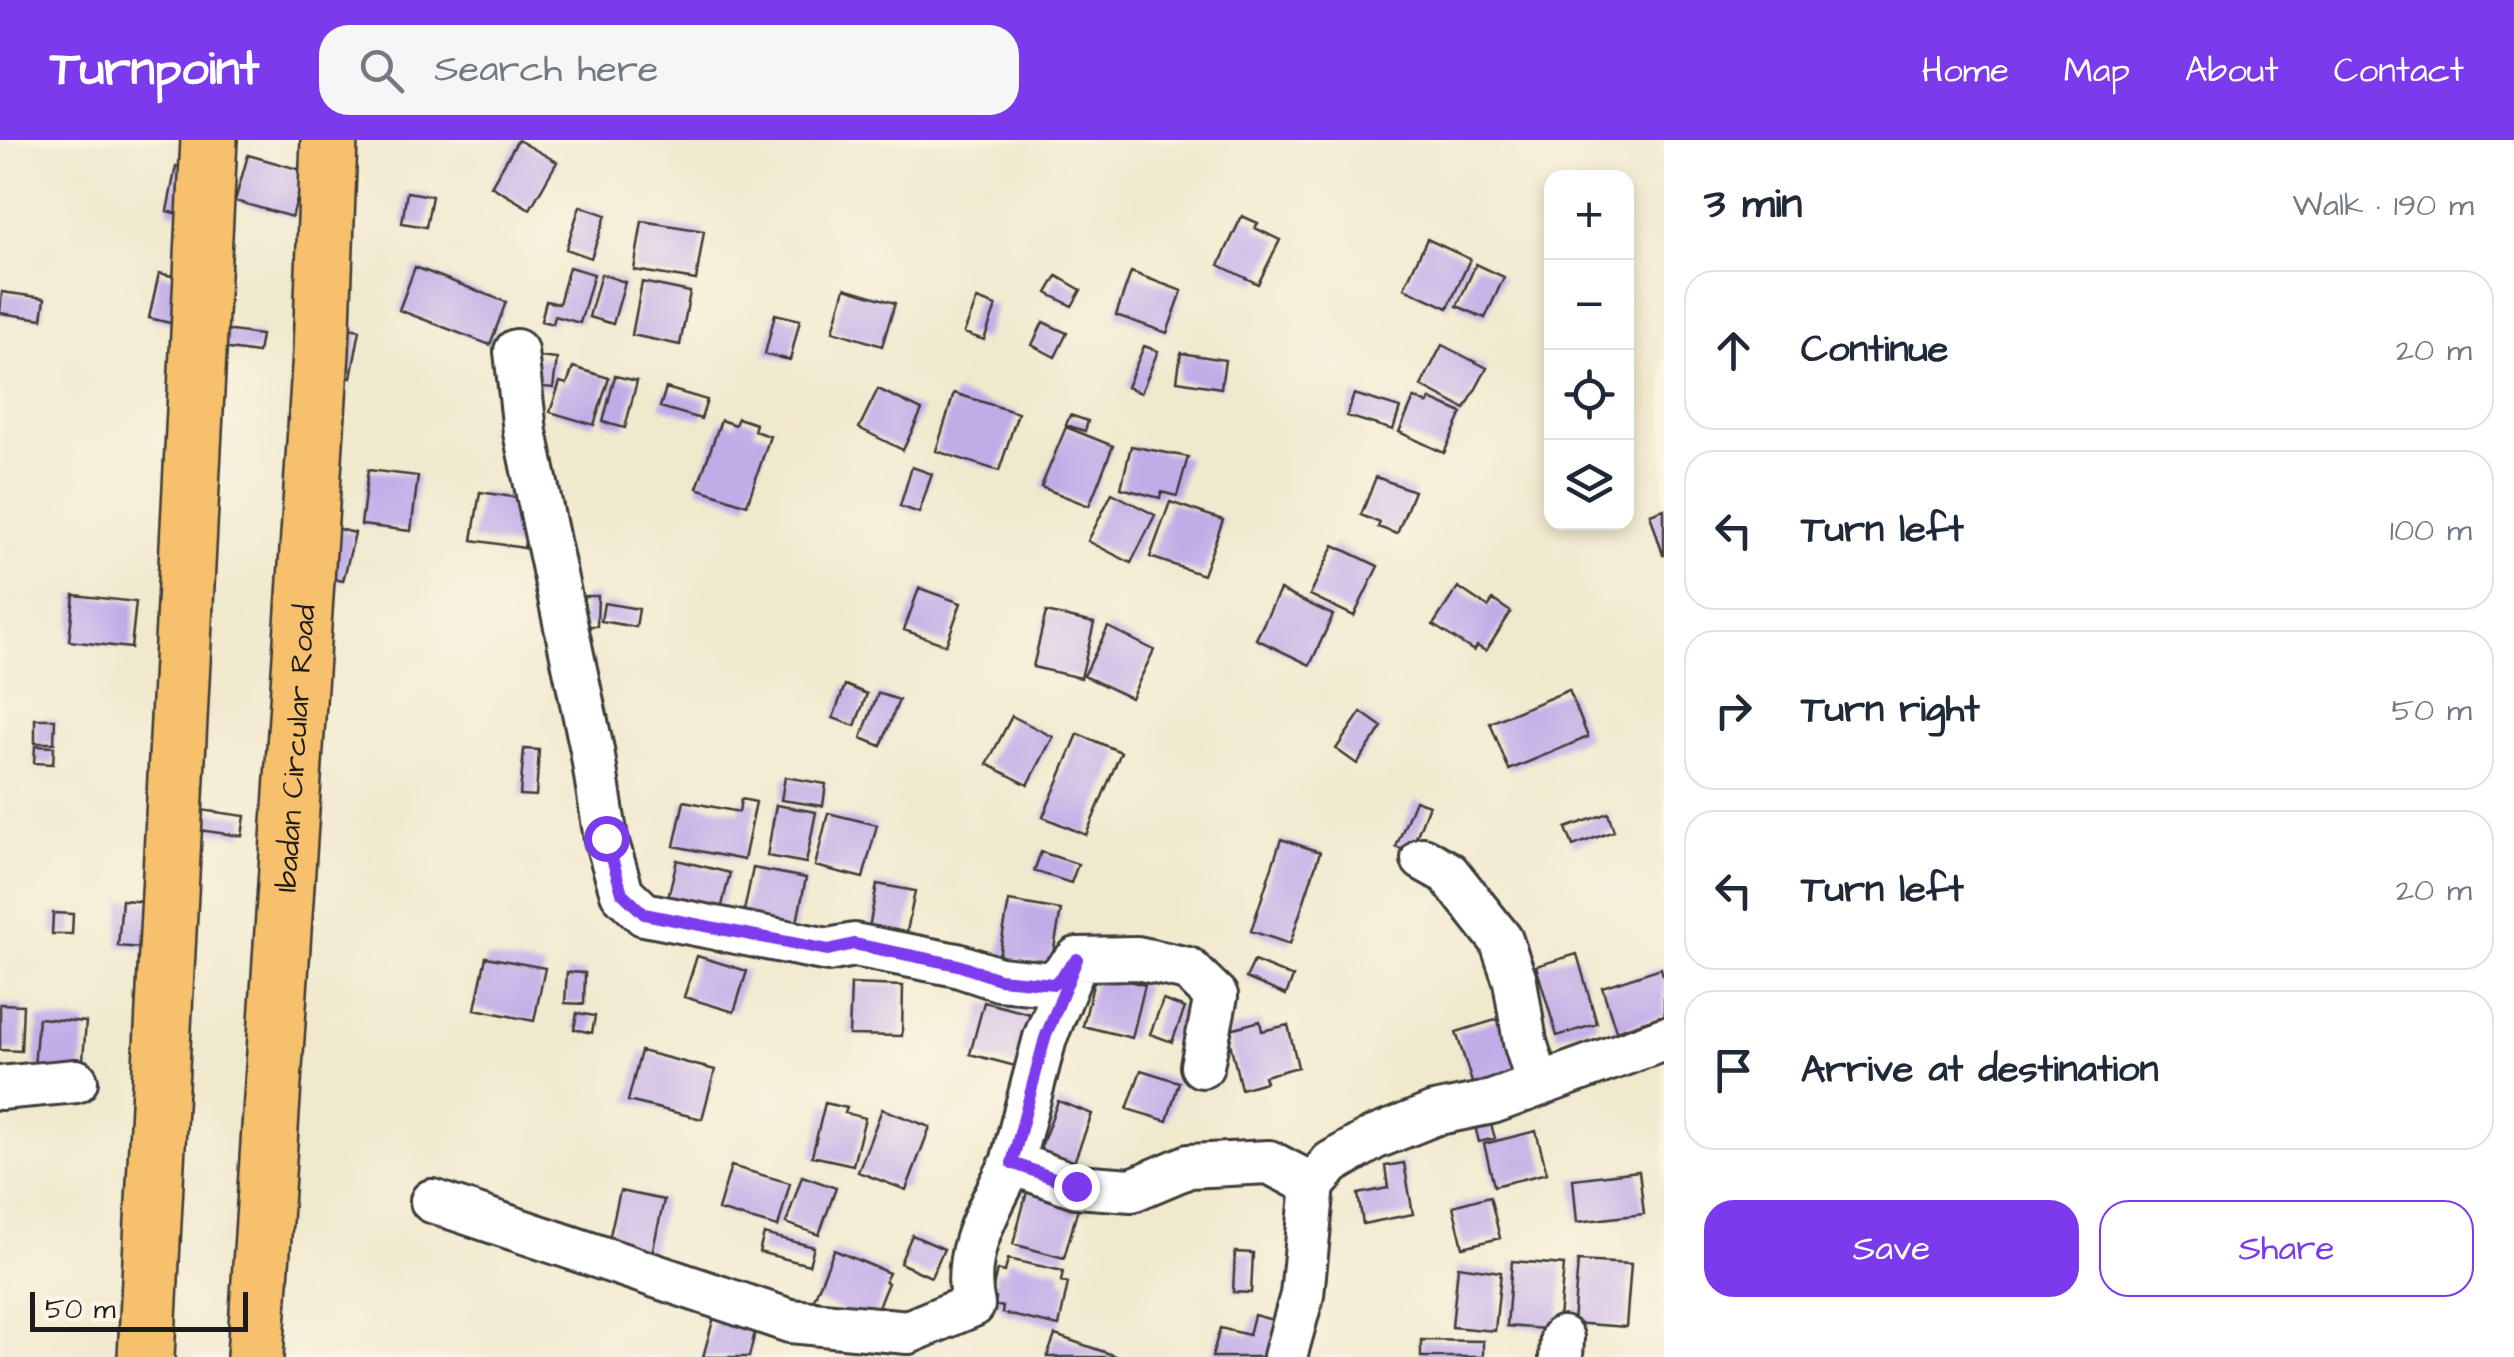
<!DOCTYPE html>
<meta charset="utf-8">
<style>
body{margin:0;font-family:"Architects Daughter",sans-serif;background:#f6f6f7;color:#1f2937}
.controls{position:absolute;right:30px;top:30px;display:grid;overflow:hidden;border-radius:20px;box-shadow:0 5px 15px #0003}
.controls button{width:90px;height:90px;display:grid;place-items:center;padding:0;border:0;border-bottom:2px solid #e0e1e3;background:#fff;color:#1f2937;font:50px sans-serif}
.scale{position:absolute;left:30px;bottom:25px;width:218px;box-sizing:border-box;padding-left:10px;border:5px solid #1c1c1c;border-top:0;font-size:28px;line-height:35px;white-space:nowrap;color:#1c1c1c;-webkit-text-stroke:8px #fcf5e5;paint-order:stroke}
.stop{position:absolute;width:30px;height:30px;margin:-22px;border:8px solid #7c3aed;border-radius:50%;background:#fff}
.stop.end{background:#7c3aed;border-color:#fff;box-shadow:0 2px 10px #0008}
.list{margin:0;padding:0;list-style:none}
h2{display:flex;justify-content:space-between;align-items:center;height:130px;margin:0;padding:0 40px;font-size:42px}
h2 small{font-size:32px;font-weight:400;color:#747a83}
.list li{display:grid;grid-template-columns:65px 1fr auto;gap:30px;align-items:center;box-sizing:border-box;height:160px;margin:0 20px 20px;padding:0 20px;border:2px solid #e0e1e3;border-radius:30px}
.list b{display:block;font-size:38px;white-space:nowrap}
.list em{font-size:32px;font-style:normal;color:#747a83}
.actions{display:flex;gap:20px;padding:30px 40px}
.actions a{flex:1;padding:22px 0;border:2px solid #7c3aed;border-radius:30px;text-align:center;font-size:35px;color:#7c3aed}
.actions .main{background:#7c3aed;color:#fff}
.icon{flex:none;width:55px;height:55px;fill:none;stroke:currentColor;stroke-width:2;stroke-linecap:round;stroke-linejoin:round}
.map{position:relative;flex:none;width:1664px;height:1217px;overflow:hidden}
header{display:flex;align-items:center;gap:60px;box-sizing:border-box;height:140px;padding:0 50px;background:#7c3aed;color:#fff}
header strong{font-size:48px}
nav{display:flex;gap:55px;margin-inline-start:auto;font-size:35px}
.search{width:700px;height:90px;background:#f6f6f7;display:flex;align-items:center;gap:25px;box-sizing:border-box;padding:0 35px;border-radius:30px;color:#747a83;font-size:38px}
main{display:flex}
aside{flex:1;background:#fff}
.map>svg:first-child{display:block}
</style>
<header>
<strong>Turnpoint</strong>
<div class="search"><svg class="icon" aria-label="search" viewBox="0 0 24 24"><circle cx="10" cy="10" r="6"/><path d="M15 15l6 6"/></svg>Search here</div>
<nav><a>Home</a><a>Map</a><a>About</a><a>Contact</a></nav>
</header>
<main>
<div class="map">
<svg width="1664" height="1217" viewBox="0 0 1664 1217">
<rect width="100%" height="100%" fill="#fcf5e5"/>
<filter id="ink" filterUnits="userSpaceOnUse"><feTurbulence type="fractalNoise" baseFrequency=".01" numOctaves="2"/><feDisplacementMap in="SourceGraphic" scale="20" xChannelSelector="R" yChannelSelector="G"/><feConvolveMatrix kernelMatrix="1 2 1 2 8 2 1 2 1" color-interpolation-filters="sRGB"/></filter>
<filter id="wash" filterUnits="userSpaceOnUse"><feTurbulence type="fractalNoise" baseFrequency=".0048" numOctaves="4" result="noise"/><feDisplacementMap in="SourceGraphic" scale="40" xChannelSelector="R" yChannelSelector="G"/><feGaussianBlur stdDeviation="2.25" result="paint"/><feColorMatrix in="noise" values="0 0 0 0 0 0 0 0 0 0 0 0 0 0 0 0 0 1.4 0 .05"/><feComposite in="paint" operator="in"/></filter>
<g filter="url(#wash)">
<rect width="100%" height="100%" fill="#f1e9ce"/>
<g id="blocks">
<path fill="#c1ace8" d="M518 0 557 22 530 69 491 46Z
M248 15 305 31 292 77 235 61Z
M176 26 187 28 178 74 167 71Z
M407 52 432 56 426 87 402 83Z
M580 66 606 75 591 118 566 109Z
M1242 76 1258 83 1255 88 1280 100 1258 144 1219 125Z
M642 81 704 91 696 140 634 130Z
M1427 99 1470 119 1448 168 1404 148Z
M1476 124 1504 137 1485 178 1457 166Z
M415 127 506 162 490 205 399 170Z
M569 127 594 134 580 183 555 176 553 184 541 181 546 161 559 164Z
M1131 132 1182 151 1167 193 1116 175Z
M159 133 211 145 200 190 149 178Z
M601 134 625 142 613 184 589 177Z
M1057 136 1081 150 1072 166 1047 153Z
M642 142 690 152 680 205 632 195Z
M845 148 895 163 882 206 833 191Z
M2 152 45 158 42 179 0 173Z
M977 159 996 166 984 200 964 193Z
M775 174 800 180 790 220 765 214Z
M1043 182 1067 193 1055 217 1032 205Z
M323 183 360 190 351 238 314 231Z
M217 189 261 195 258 213 214 207Z
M1442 205 1487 228 1465 269 1421 246Z
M1144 206 1158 211 1141 253 1127 247Z
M1181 213 1225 220 1221 248 1177 241Z
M538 217 557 219 553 248 534 246Z
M573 227 609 238 594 285 550 272 560 242 567 244Z
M615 236 637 241 625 288 603 282Z
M666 248 707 260 701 279 660 267Z
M878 249 922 270 903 310 859 288Z
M954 253 1018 273 999 331 936 311Z
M1354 254 1400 268 1393 290 1347 276Z
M1414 258 1428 264 1430 259 1462 273 1444 313 1399 292Z
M1070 275 1088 281 1085 291 1066 285Z
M738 278 756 284 754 291 770 296 747 365 697 348 721 280 735 285Z
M1066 287 1113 306 1089 366 1041 347Z
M1131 306 1188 317 1177 356 1161 352 1160 358 1121 348Z
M912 327 932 334 919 373 900 366Z
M368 330 418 336 411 391 361 385Z
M1376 337 1414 351 1397 394 1378 387 1380 383 1361 375Z
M480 352 532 360 524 408 472 400Z
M1112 353 1155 375 1131 423 1088 401Z
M1170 362 1223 380 1203 435 1150 417Z
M1664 369V415H1663L1650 374Z
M306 381 355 393 343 441 294 430Z
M1334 405 1378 426 1354 476 1310 455Z
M1458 447 1488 467 1493 460 1511 472 1486 511 1477 506 1474 511 1433 485Z
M919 448 961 463 946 505 904 490Z
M1280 450 1333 475 1310 525 1256 499Z
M74 455 136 462 131 508 69 501Z
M584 456H598L597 486H582Z
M604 463 639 469 636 487 601 481Z
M1046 472 1094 483 1081 538 1033 527Z
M1108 487 1154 510 1131 558 1084 536Z
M845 545 867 554 855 586 833 578Z
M1569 550 1588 597 1509 630 1490 583Z
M878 553 899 560 881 606 861 598Z
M1361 572 1382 587 1357 624 1336 609Z
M1012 576 1053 597 1028 645 987 624Z
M35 579H55L54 603H35Z
M1078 594 1121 612 1086 695 1043 677Z
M35 606 54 607 53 624 34 623Z
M524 609 539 610 536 656 520 655Z
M785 637 826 644 823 666 781 660Z
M741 659 756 662 744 720 674 706 684 661 739 672Z
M1415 660 1429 665 1410 713 1396 707Z
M776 665 816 672 806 723 767 716Z
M193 669 245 676 242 696 191 689Z
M828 673 877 685 863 738 815 726Z
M1608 673 1614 691 1573 706 1566 688Z
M1281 699 1320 712 1290 804 1251 791Z
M1041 712 1078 724 1071 743 1034 731Z
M677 720 730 733 719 778 666 766Z
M753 728 806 738 795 792 742 781Z
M877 744 915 751 905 802 868 794Z
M122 760 159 763 155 809 118 806Z
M1009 761 1061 770 1051 825 999 816Z
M53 773 73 774 72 794H52Z
M1577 814 1597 884 1557 896 1536 826Z
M697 816 747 831 734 872 684 857Z
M486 817 545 828 534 881 475 869Z
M1254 821 1293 837 1286 855 1246 838Z
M1661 828 1664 839V875L1616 891 1602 847Z
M567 832 585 833 584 864 565 863Z
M1096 833 1145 845 1132 898 1083 886Z
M851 844 903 846 902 896 849 895Z
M1163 860 1185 868 1172 902 1150 894Z
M984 862 1034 875 1019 927 970 914Z
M0 864 23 865 21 911 0 910Z
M577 873 595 876 592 893 574 889Z
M38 878 86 882 82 932 34 928Z
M1502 878 1520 938 1475 952 1456 892Z
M1260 881 1262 891 1288 885 1298 927 1264 936 1266 942 1241 949 1227 890Z
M641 911 715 930 702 979 628 961Z
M1141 930 1179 942 1167 981 1127 969Z
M1058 961 1092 974 1070 1033 1036 1020Z
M825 963 847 968 845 973 865 978 853 1025 812 1016Z
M882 969 930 987 906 1050 858 1032Z
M1489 978 1495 998 1479 1002 1474 982Z
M1536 991 1547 1033 1494 1046 1484 1004Z
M1404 1023 1413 1074 1363 1084 1358 1054 1388 1048 1385 1026Z
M731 1026 790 1043 778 1087 718 1070Z
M1639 1031 1644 1074 1577 1082 1573 1039Z
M802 1036 836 1048 819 1095 786 1083Z
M1028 1048 1080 1061 1064 1118 1013 1104Z
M620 1051 664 1060 652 1113 608 1104Z
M1490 1056 1500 1098 1463 1107 1453 1066Z
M764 1094 814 1107 809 1125 759 1112Z
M912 1095 944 1109 931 1137 900 1123Z
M834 1110 889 1133 885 1141 888 1143 871 1183 814 1159Z
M1235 1112 1253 1113 1251 1153 1233 1152Z
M1008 1119 1063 1131 1061 1141 1068 1143 1059 1186 1002 1173 1003 1167 995 1165 996 1158 991 1157 997 1130 1005 1132Z
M1512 1121 1564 1125 1558 1190 1507 1186Z
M1578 1121 1631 1124 1626 1187 1573 1183Z
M1458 1126 1501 1132 1495 1191 1452 1187Z
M1254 1175 1280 1182 1271 1217H1212L1220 1188 1249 1195Z
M714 1177 756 1188 749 1217H703Z
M1055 1195 1116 1216V1217H1047Z
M1421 1200 1483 1201V1217H1421Z"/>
</g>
</g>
<g filter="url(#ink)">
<use href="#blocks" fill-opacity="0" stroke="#3c3b37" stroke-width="2.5"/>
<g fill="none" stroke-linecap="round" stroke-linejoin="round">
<defs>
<path id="minor" d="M516 211 525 292 592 610 606 699 622 753 644 774 828 810 854 805 957 825 999 839 1053 844 1077 819 1137 818 1188 829 1216 856 1202 926
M1423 719 1448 733 1501 800 1515 841 1525 902 1538 944
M0 948 76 941
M1012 1023 1045 898 1077 819
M1313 1045 1331 1023 1374 998 1434 974 1492 962 1664 899
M432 1061 790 1181 908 1192 973 1165C961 1112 989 1070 1012 1023L1076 1046 1132 1050 1189 1026 1269 1022 1313 1045 1302 1155 1285 1217
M1561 1217 1562 1198"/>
<g id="highway">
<path d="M146 1217 209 0"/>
<path id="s1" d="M255 1217 321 212 329 0"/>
</g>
</defs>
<use href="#minor" stroke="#3c3b37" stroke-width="48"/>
<use href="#highway" stroke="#3c3b37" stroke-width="60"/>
<use href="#minor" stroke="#fff" stroke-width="42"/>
<use href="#highway" stroke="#f7c06c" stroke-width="55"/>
</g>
</g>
<g fill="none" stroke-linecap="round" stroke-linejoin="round" filter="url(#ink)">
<path stroke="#7c3aed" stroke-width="12" d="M606 698 622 753 644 774 828 810 854 804 958 825 999 839 1054 844 1077 819 1045 898 1012 1023 1076 1046"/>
</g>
<g text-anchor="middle" stroke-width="10" stroke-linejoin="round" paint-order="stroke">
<g font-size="30" fill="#1c1c1c" stroke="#fcf5e5">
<text dy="10" stroke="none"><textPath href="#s1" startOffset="610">Ibadan Circular Road</textPath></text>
</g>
</g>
</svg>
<div class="controls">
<button>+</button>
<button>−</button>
<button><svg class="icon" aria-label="locate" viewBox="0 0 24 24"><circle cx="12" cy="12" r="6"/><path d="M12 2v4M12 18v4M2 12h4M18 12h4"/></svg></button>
<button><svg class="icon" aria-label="layers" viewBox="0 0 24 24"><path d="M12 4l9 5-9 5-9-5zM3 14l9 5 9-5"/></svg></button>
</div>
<div class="scale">50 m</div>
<div class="stop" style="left:606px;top:698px"></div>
<div class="stop end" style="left:1076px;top:1046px"></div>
</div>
<aside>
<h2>3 min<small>Walk · 190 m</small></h2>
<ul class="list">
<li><svg class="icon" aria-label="ahead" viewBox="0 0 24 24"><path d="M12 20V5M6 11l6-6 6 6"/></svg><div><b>Continue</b></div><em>20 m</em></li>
<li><svg class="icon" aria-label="left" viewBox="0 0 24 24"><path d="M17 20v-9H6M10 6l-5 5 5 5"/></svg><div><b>Turn left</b></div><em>100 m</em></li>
<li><svg class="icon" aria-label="right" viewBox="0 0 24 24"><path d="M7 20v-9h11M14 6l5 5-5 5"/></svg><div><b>Turn right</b></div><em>50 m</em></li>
<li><svg class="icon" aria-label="left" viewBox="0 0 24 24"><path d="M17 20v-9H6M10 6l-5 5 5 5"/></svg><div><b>Turn left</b></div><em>20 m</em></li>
<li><svg class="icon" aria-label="arrive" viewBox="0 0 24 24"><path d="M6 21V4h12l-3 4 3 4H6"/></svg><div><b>Arrive at destination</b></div></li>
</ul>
<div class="actions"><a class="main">Save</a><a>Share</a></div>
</aside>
</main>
